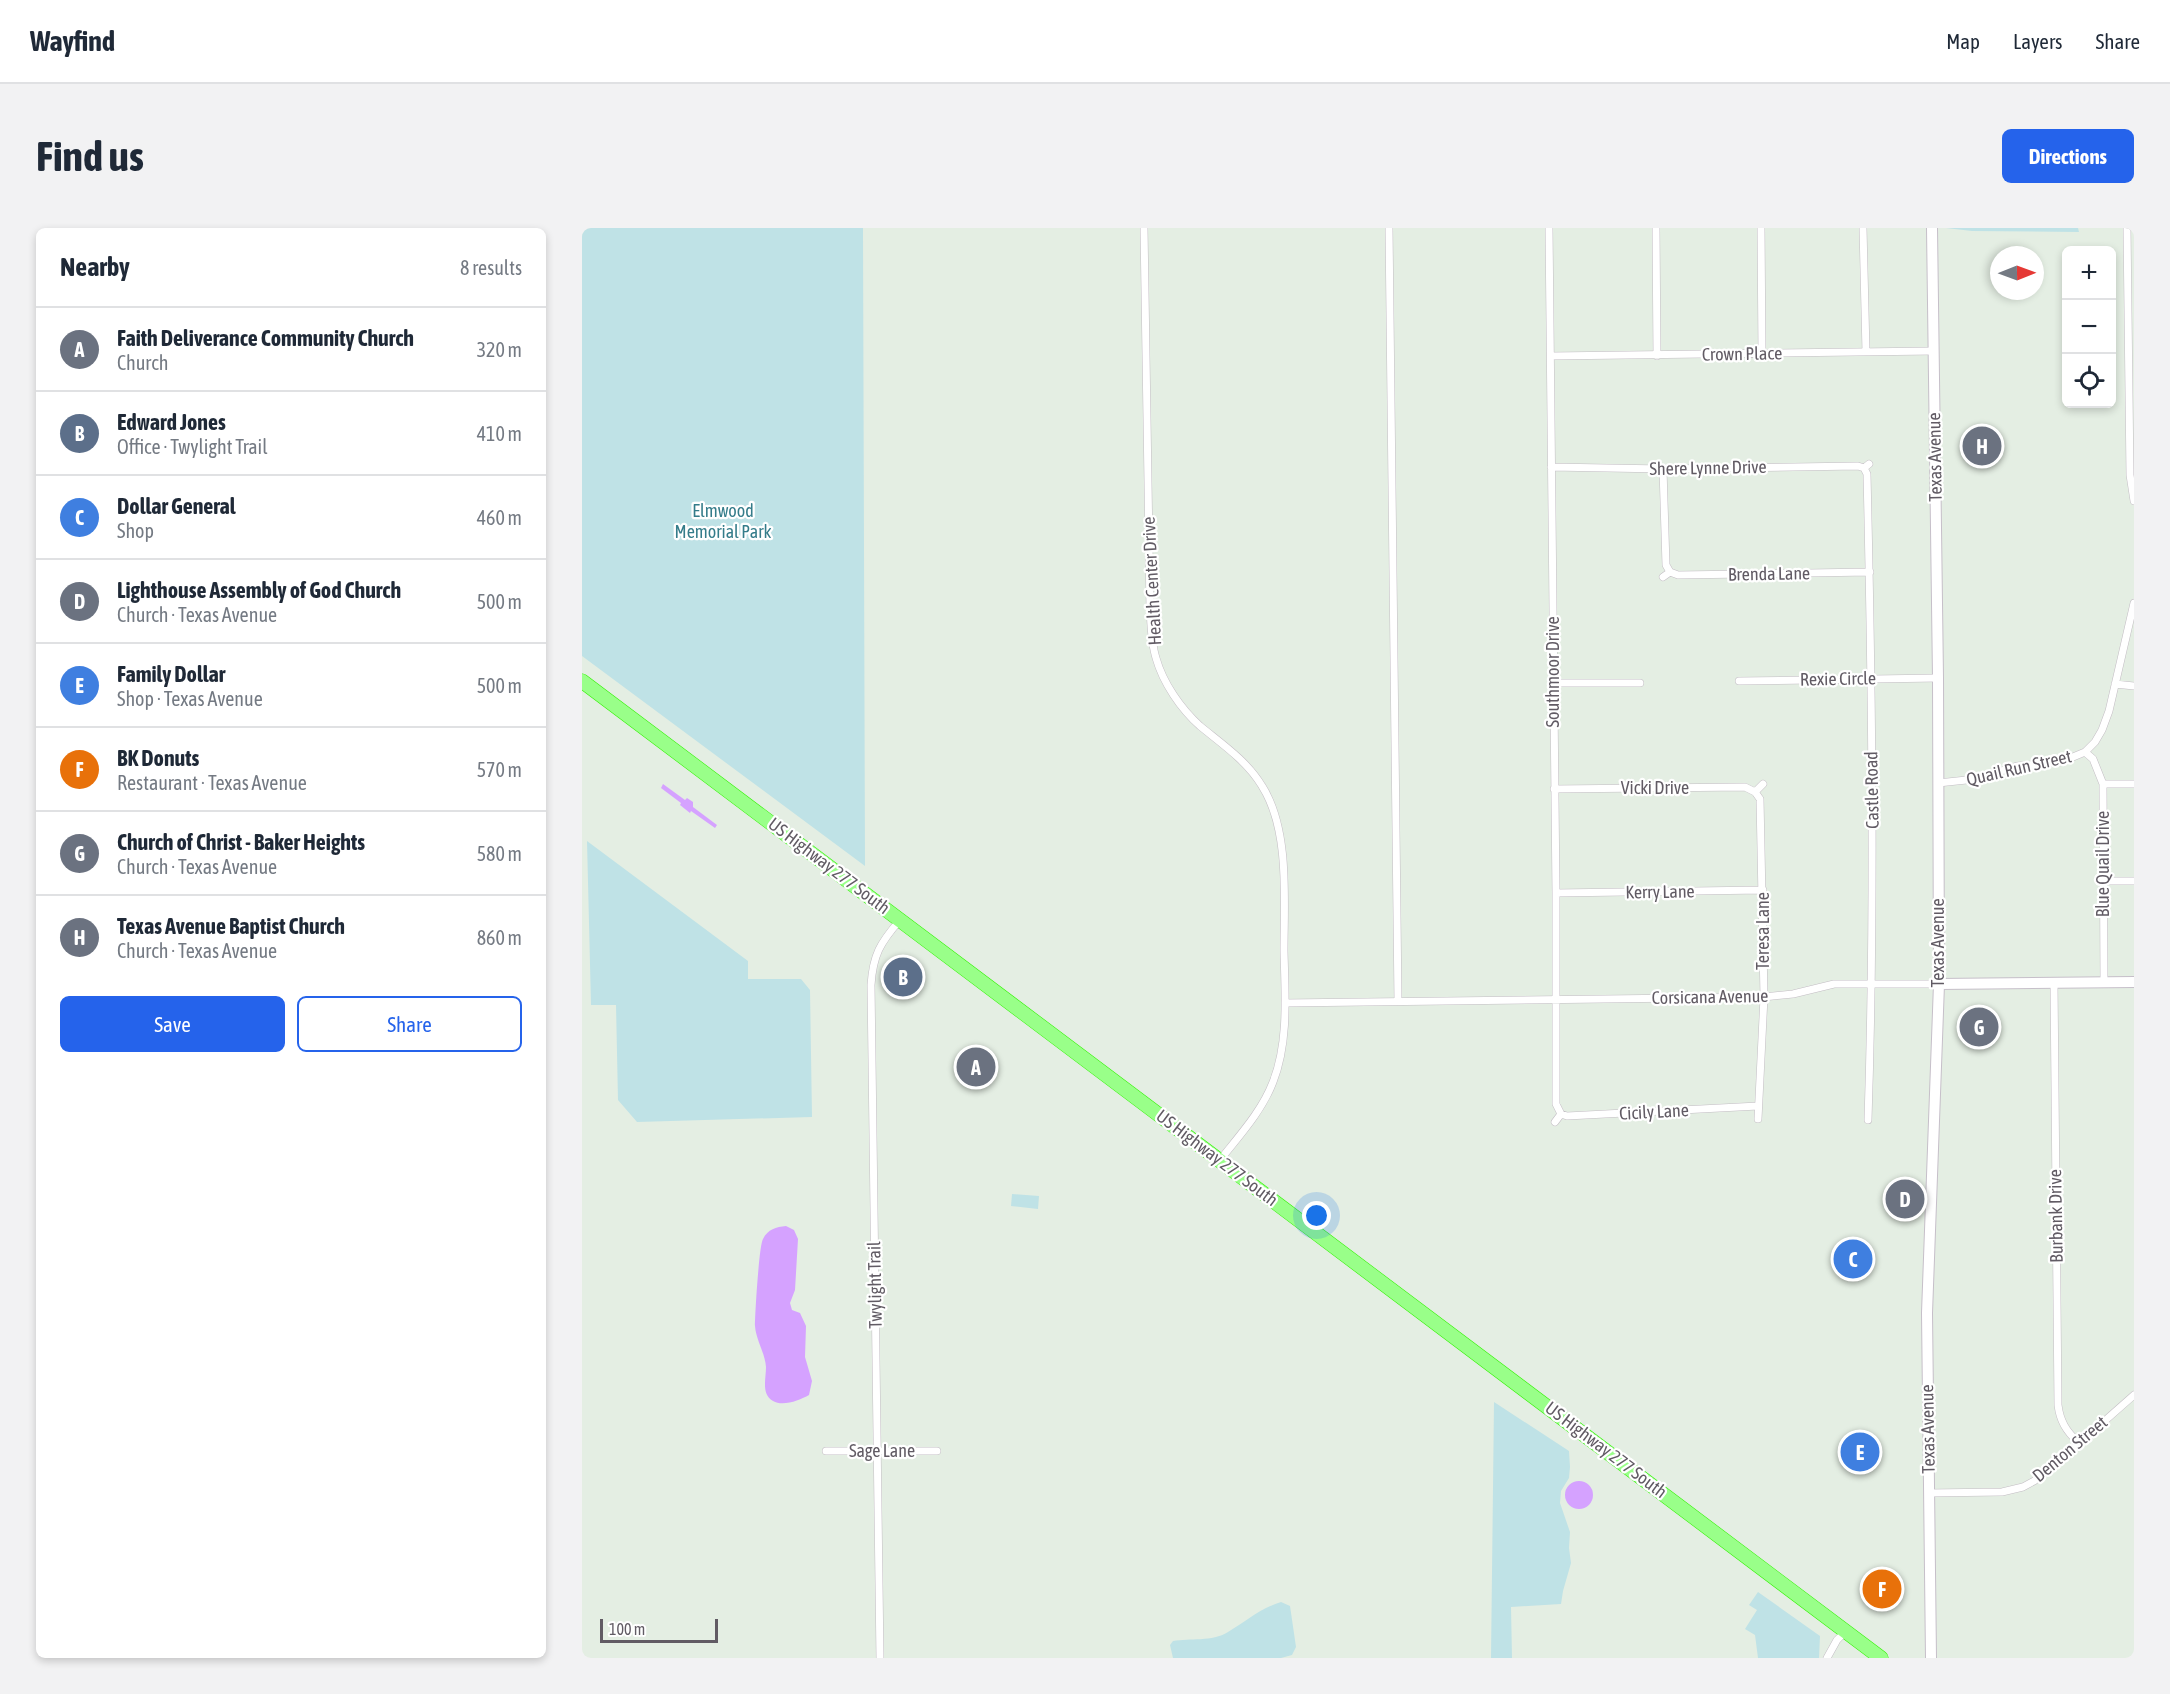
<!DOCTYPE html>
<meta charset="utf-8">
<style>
body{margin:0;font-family:"Asap Condensed",sans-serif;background:#f2f2f3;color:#1f2937}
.controls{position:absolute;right:18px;top:18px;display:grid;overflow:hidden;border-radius:9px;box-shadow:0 3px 9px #0003}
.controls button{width:54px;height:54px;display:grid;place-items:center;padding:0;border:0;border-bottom:2px solid #e0e1e3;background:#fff;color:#1f2937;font:30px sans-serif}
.compass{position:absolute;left:1408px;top:18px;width:54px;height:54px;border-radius:50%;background:#fff;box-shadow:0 3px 9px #0003;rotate:89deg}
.scale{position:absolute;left:18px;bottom:15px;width:118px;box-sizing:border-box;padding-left:6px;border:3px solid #615b64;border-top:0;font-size:16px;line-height:21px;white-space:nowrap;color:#615b64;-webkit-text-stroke:4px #fff;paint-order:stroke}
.you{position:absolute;left:735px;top:988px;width:21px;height:21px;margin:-15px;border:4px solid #fff;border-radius:50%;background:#1a73e8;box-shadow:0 0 0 9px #1a73e833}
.badge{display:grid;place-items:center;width:39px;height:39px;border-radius:50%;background:#2563eb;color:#fff;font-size:20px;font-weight:700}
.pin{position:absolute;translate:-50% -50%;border:3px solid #fff;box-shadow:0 2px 6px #0006}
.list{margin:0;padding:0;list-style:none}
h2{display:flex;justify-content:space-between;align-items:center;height:78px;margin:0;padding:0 24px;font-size:26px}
h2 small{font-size:20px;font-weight:400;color:#747a83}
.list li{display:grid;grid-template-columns:39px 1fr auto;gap:18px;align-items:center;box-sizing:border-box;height:84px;padding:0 24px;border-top:2px solid #e0e1e3}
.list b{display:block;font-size:22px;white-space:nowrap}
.list p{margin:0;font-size:20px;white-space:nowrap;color:#747a83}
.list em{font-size:20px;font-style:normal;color:#747a83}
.actions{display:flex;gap:12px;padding:18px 24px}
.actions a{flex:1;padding:14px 0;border:2px solid #2563eb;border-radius:9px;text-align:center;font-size:21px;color:#2563eb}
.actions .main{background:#2563eb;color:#fff}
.icon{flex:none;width:33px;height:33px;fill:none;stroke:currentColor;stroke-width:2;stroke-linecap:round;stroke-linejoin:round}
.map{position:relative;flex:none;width:1552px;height:1430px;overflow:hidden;border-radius:9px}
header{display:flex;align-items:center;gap:36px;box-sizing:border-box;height:84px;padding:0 30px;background:#fff;border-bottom:2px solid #e0e1e3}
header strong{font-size:28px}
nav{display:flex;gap:33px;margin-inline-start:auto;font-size:21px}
.intro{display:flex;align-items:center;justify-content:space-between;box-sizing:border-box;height:144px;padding:0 36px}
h1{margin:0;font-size:42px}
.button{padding:15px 27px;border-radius:9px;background:#2563eb;color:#fff;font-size:21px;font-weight:700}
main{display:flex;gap:36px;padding:0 36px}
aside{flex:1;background:#fff;border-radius:9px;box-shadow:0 3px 9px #0003}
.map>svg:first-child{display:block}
</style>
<header>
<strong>Wayfind</strong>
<nav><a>Map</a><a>Layers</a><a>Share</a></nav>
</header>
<div class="intro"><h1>Find us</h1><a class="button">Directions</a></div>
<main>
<aside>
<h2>Nearby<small>8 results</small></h2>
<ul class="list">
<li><span class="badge" style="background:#6b7280">A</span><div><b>Faith Deliverance Community Church</b><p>Church</p></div><em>320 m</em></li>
<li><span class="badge" style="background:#5c6f8a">B</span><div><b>Edward Jones</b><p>Office · Twylight Trail</p></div><em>410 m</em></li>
<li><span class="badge" style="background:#3f7fe0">C</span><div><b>Dollar General</b><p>Shop</p></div><em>460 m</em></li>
<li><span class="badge" style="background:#6b7280">D</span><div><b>Lighthouse Assembly of God Church</b><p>Church · Texas Avenue</p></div><em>500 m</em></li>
<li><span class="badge" style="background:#3f7fe0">E</span><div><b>Family Dollar</b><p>Shop · Texas Avenue</p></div><em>500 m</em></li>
<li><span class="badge" style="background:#e8710a">F</span><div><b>BK Donuts</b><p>Restaurant · Texas Avenue</p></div><em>570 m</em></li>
<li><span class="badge" style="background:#6b7280">G</span><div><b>Church of Christ - Baker Heights</b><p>Church · Texas Avenue</p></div><em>580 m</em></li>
<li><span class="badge" style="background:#6b7280">H</span><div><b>Texas Avenue Baptist Church</b><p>Church · Texas Avenue</p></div><em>860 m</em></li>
</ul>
<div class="actions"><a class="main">Save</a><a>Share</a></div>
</aside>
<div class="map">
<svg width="1552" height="1430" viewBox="0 0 1552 1430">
<rect width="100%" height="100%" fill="#e4eee3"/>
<path fill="#bfe2e6" d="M0 0H281L283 638 0 428Z
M1364 0H1496L1497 4 1390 3Z
M5 613 166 733V751H219L228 762 230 889 55 894 36 872 34 777H9Z
M430 966 457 968 456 981 429 978Z
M912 1174 987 1223 988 1239 987 1250 979 1263 978 1275 988 1304 987 1320 989 1335 981 1363 979 1376 929 1379 930 1430H909Z
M1176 1364 1238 1408 1237 1430H1176L1173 1407 1163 1401 1175 1382 1167 1377Z
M699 1374 708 1378 714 1419 710 1427 699 1430H591L588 1417 591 1413C608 1410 630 1414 646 1404 665 1393 677 1381 699 1374Z"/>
<path fill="#d5a2ff" d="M81 556 103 572 105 570 111 574V579L135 597 133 600 109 583 108 585 98 577 99 575 79 560Z
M204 998 212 1002 216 1011 213 1062 208 1075 210 1082 218 1085 224 1098 223 1129 230 1153 227 1167C218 1172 201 1179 191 1173 179 1166 184 1151 184 1139 183 1125 174 1112 173 1098 173 1087 177 1017 181 1011 186 1001 194 999 204 998Z
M983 1267a14 14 0 1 1 28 0a14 14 0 1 1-28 0Z"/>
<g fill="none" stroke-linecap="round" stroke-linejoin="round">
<defs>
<path id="street" d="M562 0 568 380C569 397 569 414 574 430 581 455 599 481 618 498 640 516 665 533 680 558 708 602 702 672 702 723 703 766 707 813 691 854 680 883 657 908 638 932
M807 0 816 773
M967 0 974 665V876L979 886
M1074 0 1075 128
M1179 0 1180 126
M1281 0 1284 124
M1545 0 1548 247 1552 273
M969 128 1352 123
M969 239 1081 241 1276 238 1282 240
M1081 241 1084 337 1088 344 1081 349
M1088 344 1096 347 1288 344
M1157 453 1356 450
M972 455H1058
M1533 456 1552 458
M1503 524 1511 531 1521 556 1522 754
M1356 555 1394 551 1435 538 1479 534 1503 524 1513 514 1520 502 1527 483 1552 375
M1521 556H1552
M972 561 1163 559 1173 564
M1521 653H1552
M974 665 1181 662
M1472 755 1476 1177C1478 1193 1484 1203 1496 1214
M703 775 1182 769 1211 766 1252 756H1357
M1176 891 1182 769 1178 571 1173 564 1181 556
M1286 892C1293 677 1290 461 1285 246L1282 240 1287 236
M973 894 979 886 985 888 1176 878
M244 1223H355
M1347 1265 1420 1264 1441 1259 1452 1253 1475 1235 1552 1167
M298 1430 289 757C291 727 298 715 318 692
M1245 1430 1255 1412 1264 1403"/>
<path id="secondary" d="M1357 756 1552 754
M1349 1430 1345 1085 1357 756 1356 450 1350 0"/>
<path id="highway" d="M0 453 1299 1430"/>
</defs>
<use href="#street" stroke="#c3bdc4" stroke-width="8"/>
<use href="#secondary" stroke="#c6bfc9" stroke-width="12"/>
<use href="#highway" stroke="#30f100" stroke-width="15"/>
<use href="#street" stroke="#fff" stroke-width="7"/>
<use href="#secondary" stroke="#fff" stroke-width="10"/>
<use href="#highway" stroke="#99ff89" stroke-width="14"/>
</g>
<g text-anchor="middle" stroke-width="4.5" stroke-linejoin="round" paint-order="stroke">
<g font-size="18" fill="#615b64" stroke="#fff">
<text transform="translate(1160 126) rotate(-1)" y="6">Crown Place</text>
<text transform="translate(1353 229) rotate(-91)" y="6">Texas Avenue</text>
<text transform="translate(1126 240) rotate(-1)" y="6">Shere Lynne Drive</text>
<text transform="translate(1187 346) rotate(-1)" y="6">Brenda Lane</text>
<text transform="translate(570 353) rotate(-93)" y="6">Health Center Drive</text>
<text transform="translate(971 444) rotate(-90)" y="6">Southmoor Drive</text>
<text transform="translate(1256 451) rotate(-1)" y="6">Rexie Circle</text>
<text transform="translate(1437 540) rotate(-13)" y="6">Quail Run Street</text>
<text x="1073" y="566">Vicki Drive</text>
<text transform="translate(1290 562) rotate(-91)" y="6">Castle Road</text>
<text transform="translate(1521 636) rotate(-90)" y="6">Blue Quail Drive</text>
<text transform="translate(247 638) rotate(37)" y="6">US Highway 277 South</text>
<text transform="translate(1078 664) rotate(-1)" y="6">Kerry Lane</text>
<text transform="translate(1181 703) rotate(-90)" y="6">Teresa Lane</text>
<text transform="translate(1356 715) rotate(-90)" y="6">Texas Avenue</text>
<text transform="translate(1128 769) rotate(-1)" y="6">Corsicana Avenue</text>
<text transform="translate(1072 884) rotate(-3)" y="6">Cicily Lane</text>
<text transform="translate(635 930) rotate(37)" y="6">US Highway 277 South</text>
<text transform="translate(1474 988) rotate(-91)" y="6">Burbank Drive</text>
<text transform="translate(293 1057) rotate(-91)" y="6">Twylight Trail</text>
<text transform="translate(1346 1201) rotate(-91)" y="6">Texas Avenue</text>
<text transform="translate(1488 1221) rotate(-40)" y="6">Denton Street</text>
<text transform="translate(1024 1222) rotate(37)" y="6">US Highway 277 South</text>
<text x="300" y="1229">Sage Lane</text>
</g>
<g font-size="18" fill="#347c8a" stroke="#fff">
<text x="141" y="289">Elmwood<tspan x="141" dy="21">Memorial Park</tspan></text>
</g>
</g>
</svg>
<div class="controls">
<button>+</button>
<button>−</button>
<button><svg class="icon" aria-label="locate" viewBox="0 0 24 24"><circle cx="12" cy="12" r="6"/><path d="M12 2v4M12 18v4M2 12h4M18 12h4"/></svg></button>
</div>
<svg class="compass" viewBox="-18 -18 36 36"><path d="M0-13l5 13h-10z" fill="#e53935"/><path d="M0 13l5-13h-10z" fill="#747a83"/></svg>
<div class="scale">100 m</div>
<div class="you"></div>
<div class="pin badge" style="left:394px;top:839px;background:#6b7280">A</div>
<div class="pin badge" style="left:321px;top:749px;background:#5c6f8a">B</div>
<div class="pin badge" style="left:1271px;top:1031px;background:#3f7fe0">C</div>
<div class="pin badge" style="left:1323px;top:971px;background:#6b7280">D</div>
<div class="pin badge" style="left:1278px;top:1224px;background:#3f7fe0">E</div>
<div class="pin badge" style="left:1300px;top:1361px;background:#e8710a">F</div>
<div class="pin badge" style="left:1397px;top:799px;background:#6b7280">G</div>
<div class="pin badge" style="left:1400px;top:218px;background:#6b7280">H</div>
</div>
</main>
